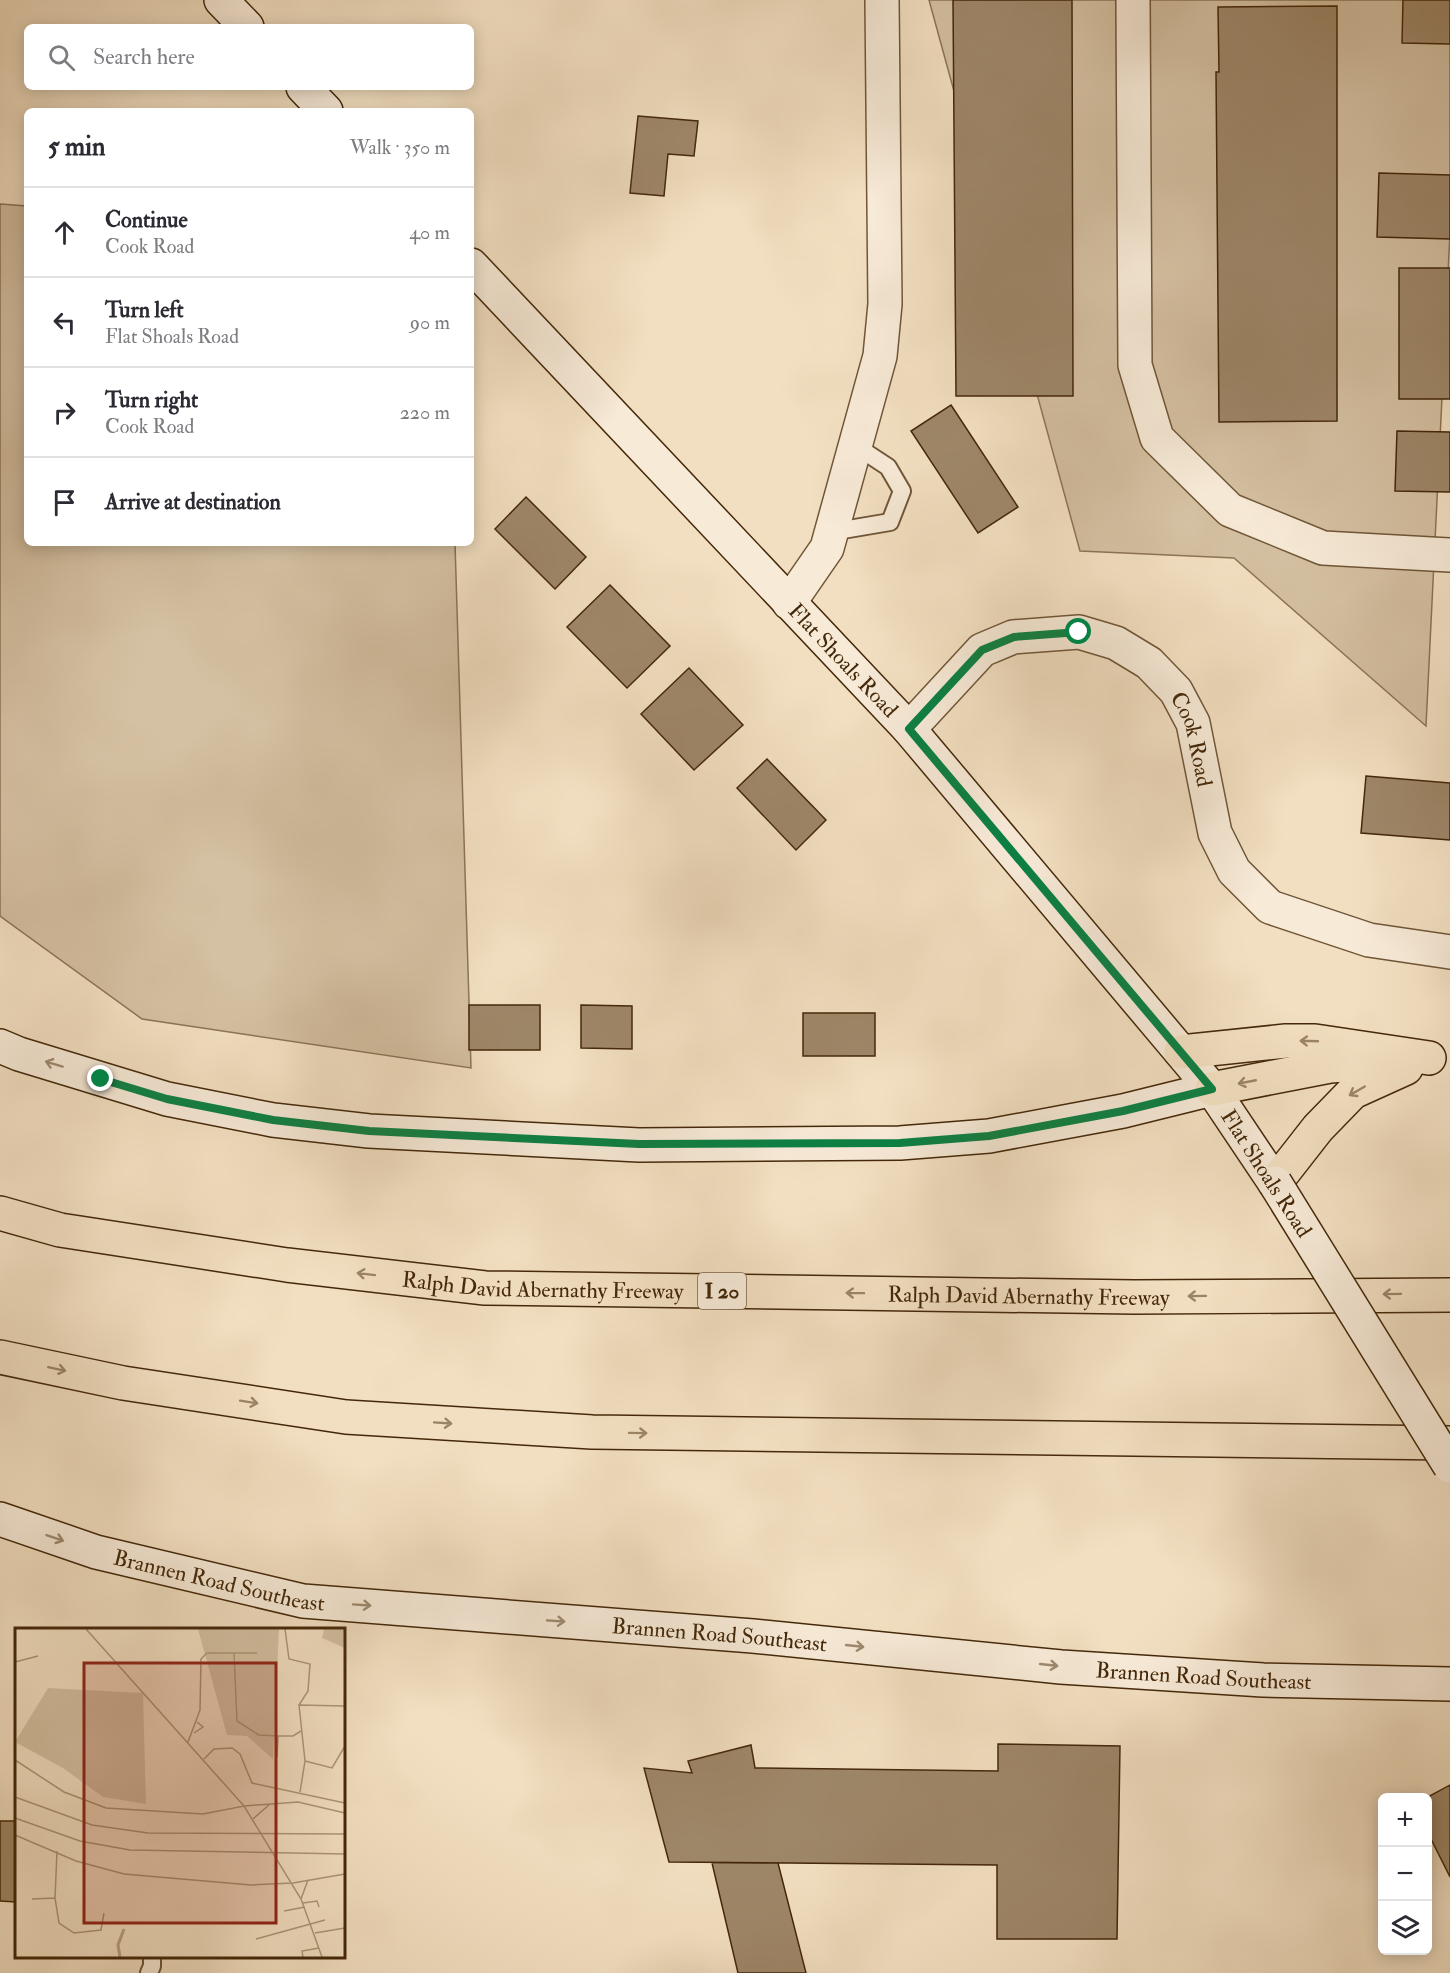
<!DOCTYPE html>
<meta charset="utf-8">
<style>
body{margin:0;font-family:"IM FELL Double Pica",serif;background:#f2f2f3;color:#2b2b33}
.controls{position:absolute;right:18px;bottom:18px;display:grid;overflow:hidden;border-radius:9px;box-shadow:0 3px 15px #0003}
.controls button{width:54px;height:54px;display:grid;place-items:center;padding:0;border:0;border-bottom:2px solid #e1e1e2;background:#fff;color:#2b2b33;font:30px sans-serif}
.stop{position:absolute;width:18px;height:18px;margin:-14px;border:4px solid #0b8043;border-radius:50%;background:#fff}
.stop.end{background:#0b8043;border-color:#fff;box-shadow:0 2px 6px #0008}
.list{margin:0;padding:0;list-style:none}
h2{display:flex;justify-content:space-between;align-items:center;height:78px;margin:0;padding:0 24px;font-size:26px}
h2 small{font-size:20px;font-weight:400;color:#7c7c81}
.list li{display:grid;grid-template-columns:39px 1fr auto;gap:18px;align-items:center;box-sizing:border-box;height:90px;padding:0 24px;border-top:2px solid #e1e1e2}
.list b{display:block;font-size:22px;white-space:nowrap}
.list p{margin:0;font-size:20px;white-space:nowrap;color:#7c7c81}
.list em{font-size:20px;font-style:normal;color:#7c7c81}
.icon{flex:none;width:33px;height:33px;fill:none;stroke:currentColor;stroke-width:2;stroke-linecap:round;stroke-linejoin:round}
.map{position:relative;flex:none;width:1450px;height:1973px;overflow:hidden}
.search{position:absolute;background:#fff;box-shadow:0 3px 15px #0003;left:24px;top:24px;width:450px;height:66px;display:flex;align-items:center;gap:15px;box-sizing:border-box;padding:0 21px;border-radius:9px;color:#7c7c81;font-size:22px}
.panel{position:absolute;background:#fff;box-shadow:0 3px 15px #0003;left:24px;top:108px;width:450px;height:438px;border-radius:9px}
.map>svg:first-child{display:block}
</style>
<div class="map">
<svg width="1450" height="1973" viewBox="0 0 1450 1973">
<rect width="100%" height="100%" fill="#f2dfc1"/>
<filter id="stains"><feTurbulence type="fractalNoise" baseFrequency=".00333" numOctaves="4"/><feColorMatrix values="0 0 0 0 .2 0 0 0 0 .09 0 0 0 0 .02 0 0 0 .5 -.17"/></filter>
<radialGradient id="worn" r=".72"><stop offset=".6" stop-color="#630" stop-opacity="0"/><stop offset="1" stop-color="#630" stop-opacity=".3"/></radialGradient>
<path fill="#d4c0a2" stroke="#8c7456" stroke-width="1.5" d="M929 0H1450V233L1426 726 1234 558 1080 551Z
M0 204 27 206V543H455L471 1068 142 1019 0 916Z"/>
<path fill="#9e8769" stroke="#442809" stroke-width="1.5" d="M953 0H1072L1073 396H956Z
M1403 0H1450V44L1402 43Z
M1337 6V421L1219 422 1216 72H1219L1218 7Z
M638 116 698 121 694 156 668 154 664 196 630 193Z
M1379 173 1450 175V239L1377 237Z
M1399 268H1450V399H1399Z
M951 405 1018 507 978 533 911 431Z
M1397 431 1450 432V492L1395 491Z
M526 497 586 557 555 589 495 529Z
M610 585 670 646 627 688 567 627Z
M689 668 743 725 694 770 641 714Z
M767 759 826 820 796 850 737 788Z
M1366 776 1450 783V840L1361 833Z
M469 1005H540V1050H469Z
M581 1005 632 1006V1049L581 1048Z
M803 1013H875V1056H803Z
M998 1744 1120 1746 1117 1939H997V1865L669 1862 644 1768 692 1773 688 1761 751 1745 755 1768 998 1771Z
M1450 1785V1877L1428 1833V1798H1426Z
M0 1821H16V1902L0 1901Z
M712 1863H778L806 1973H738Z"/>
<g fill="none" stroke-linecap="round" stroke-linejoin="round">
<defs>
<path id="lane" d="M831 532 890 522 902 491 888 467 856 446
M149 1973 152 1966V1956"/>
<g id="street">
<path d="M1133 0 1135 365 1157 438 1230 510 1323 548 1450 555"/>
<path d="M789 603 827 548 880 356 885 304 882 0"/>
<path id="s1" d="M909 729 982 650 1013 637 1079 632 1116 643 1149 663 1176 691 1193 723 1215 833 1234 871 1270 907 1369 940 1450 952"/>
</g>
<g id="secondary">
<path d="M221 0 247 27"/>
<path d="M303 87 326 111"/>
<path id="s2" d="M471 265 909 729 1212 1089 1275 1183"/>
<path d="M0 1046 19 1054 167 1099 273 1120 369 1131 639 1145 900 1143 989 1136 1123 1111 1212 1089"/>
<path id="s3" d="M0 1519 96 1552 303 1601 753 1636 1061 1667 1263 1680 1450 1684"/>
</g>
<g id="highway">
<path d="M1181 1052 1286 1041H1315L1429 1058"/>
<path d="M1212 1089 1330 1066 1373 1063"/>
<path d="M1275 1183 1318 1128 1353 1092 1406 1068"/>
<path id="s4" d="M0 1213 60 1230 287 1265 485 1288 1134 1297 1450 1295"/>
<path d="M0 1357 123 1383 346 1417 592 1432 1450 1443"/>
</g>
</defs>
<use href="#lane" stroke="#705637" stroke-width="20"/>
<use href="#street" stroke="#705637" stroke-width="36"/>
<use href="#secondary" stroke="#442809" stroke-width="36"/>
<use href="#highway" stroke="#442809" stroke-width="36"/>
<use href="#lane" stroke="#f7ead7" stroke-width="16"/>
<use href="#street" stroke="#f7ead7" stroke-width="33"/>
<use href="#secondary" stroke="#f7ead7" stroke-width="33"/>
<use href="#highway" stroke="#f2dfc1" stroke-width="33"/>
<defs>
<path id="secondary-bridge" d="M1275 1183 1450 1466"/>
</defs>
<use href="#secondary-bridge" stroke="#442809" stroke-width="36" stroke-linecap="butt"/>
<use href="#secondary-bridge" stroke="#f7ead7" stroke-width="33"/>
</g>
<defs><path id="oneway-shaft" d="M-6 0H5M1.5-3L5.5 0L1.5 3" fill="none" stroke-width="1.6" stroke-linecap="round" stroke-linejoin="round" transform="scale(1.5)"/></defs>
<g stroke="#9b8465">
<use href="#oneway-shaft" transform="translate(1309 1041) rotate(-178)"/>
<use href="#oneway-shaft" transform="translate(1247 1082) rotate(169)"/>
<use href="#oneway-shaft" transform="translate(1357 1091) rotate(150)"/>
<use href="#oneway-shaft" transform="translate(366 1274) rotate(-173)"/>
<use href="#oneway-shaft" transform="translate(855 1293) rotate(-179)"/>
<use href="#oneway-shaft" transform="translate(1392 1294) rotate(179)"/>
<use href="#oneway-shaft" transform="translate(1197 1296) rotate(179)"/>
<use href="#oneway-shaft" transform="translate(57 1369) rotate(12)"/>
<use href="#oneway-shaft" transform="translate(249 1402) rotate(9)"/>
<use href="#oneway-shaft" transform="translate(443 1423) rotate(4)"/>
<use href="#oneway-shaft" transform="translate(638 1433) rotate(1)"/>
</g>
<g stroke="#9e8970">
<use href="#oneway-shaft" transform="translate(54 1064) rotate(-163)"/>
<use href="#oneway-shaft" transform="translate(55 1538) rotate(19)"/>
<use href="#oneway-shaft" transform="translate(362 1605) rotate(4)"/>
<use href="#oneway-shaft" transform="translate(556 1621) rotate(4)"/>
<use href="#oneway-shaft" transform="translate(855 1646) rotate(6)"/>
<use href="#oneway-shaft" transform="translate(1049 1665) rotate(6)"/>
</g>
<g fill="none" stroke-linecap="round" stroke-linejoin="round">
<path stroke="#0b8043" stroke-width="8" d="M101 1079 167 1099 273 1120 369 1131 639 1144 900 1143 989 1136 1123 1111 1212 1089 909 729 982 650 1014 637 1079 632"/>
</g>
<g text-anchor="middle" stroke-width="4.5" stroke-linejoin="round" paint-order="stroke">
<rect fill="#f7ead7" stroke="#7a6247" stroke-width="1.5" x="698" y="1273" width="48" height="36" rx="4.5"/>
<g font-size="21" font-weight="bold" fill="#442809">
<text x="722" y="1298">I 20</text>
</g>
<g font-size="22" fill="#442809" stroke="#f7ead7">
<text dy="8" stroke="none"><textPath href="#s2" startOffset="543">Flat Shoals Road</textPath></text>
<text dy="8" stroke="none"><textPath href="#s1" startOffset="375">Cook Road</textPath></text>
<text transform="translate(1267 1173) rotate(57)" y="8">Flat Shoals Road</text>
<text dy="8" stroke="none"><textPath href="#s4" startOffset="549">Ralph David Abernathy Freeway</textPath></text>
<text dy="8" stroke="none"><textPath href="#s4" startOffset="1035">Ralph David Abernathy Freeway</textPath></text>
<text dy="8" stroke="none"><textPath href="#s3" startOffset="228">Brannen Road Southeast</textPath></text>
<text dy="8" stroke="none"><textPath href="#s3" startOffset="732">Brannen Road Southeast</textPath></text>
<text dy="8" stroke="none"><textPath href="#s3" startOffset="1218">Brannen Road Southeast</textPath></text>
</g>
</g>
<g transform="translate(15 1628)">
<rect width="330" height="330" fill="#f2dfc1"/>
<path d="M183 1H264L258 131 232 108 212 107ZM309 1H330V20L307 10ZM33 60 128 65 131 176 88 169 48 140 0 114Z" fill="#d4c0a2"/>
<path fill="none" stroke="#b7a182" stroke-width="3" d="M105 329 103 317 109 301"/>
<path fill="none" stroke="#ac9677" stroke-width="1.5" d="M71 1 229 178M270 1 274 31 295 36 293 63 284 77M219 25H242M0 34 23 28M179 105 188 99 182 94M173 114 185 82 186 31 192 25H219L222 93 244 107 263 108M262 129 263 108H278L286 103M189 131 199 121 217 120 225 126 237 155 330 175M0 132 49 164 91 180 188 186 229 178 286 271 307 329M290 133 317 140 330 118M285 164 290 133 284 77 330 78M0 169 77 197 133 205 330 206M229 178 283 174 330 185M0 190 65 213 115 222 330 226M238 191 255 176M0 207 61 233 109 246 236 257 278 255M278 255 330 246M40 270 44 295 59 305 86 302 89 285M17 271 40 270 42 223M286 271 293 252M288 275 302 273 304 279M269 283 290 279M300 305 330 300M241 311 310 292M288 329 287 323 304 320"/>
<path fill="#8f2418" fill-opacity="0.15" stroke="#8f2418" stroke-width="3" d="M69 35H261V295H69Z"/>
<rect width="330" height="330" fill="none" stroke="#442809" stroke-width="3"/>
</g>
<rect width="100%" height="100%" filter="url(#stains)"/>
<rect width="100%" height="100%" fill="url(#worn)"/>
</svg>
<div class="controls">
<button>+</button>
<button>−</button>
<button><svg class="icon" aria-label="layers" viewBox="0 0 24 24"><path d="M12 4l9 5-9 5-9-5zM3 14l9 5 9-5"/></svg></button>
</div>
<div class="stop" style="left:1079px;top:632px"></div>
<div class="stop end" style="left:101px;top:1079px"></div>
<div class="search"><svg class="icon" aria-label="search" viewBox="0 0 24 24"><circle cx="10" cy="10" r="6"/><path d="M15 15l6 6"/></svg>Search here</div>
<section class="panel">
<h2>5 min<small>Walk · 350 m</small></h2>
<ul class="list">
<li><svg class="icon" aria-label="ahead" viewBox="0 0 24 24"><path d="M12 20V5M6 11l6-6 6 6"/></svg><div><b>Continue</b><p>Cook Road</p></div><em>40 m</em></li>
<li><svg class="icon" aria-label="left" viewBox="0 0 24 24"><path d="M17 20v-9H6M10 6l-5 5 5 5"/></svg><div><b>Turn left</b><p>Flat Shoals Road</p></div><em>90 m</em></li>
<li><svg class="icon" aria-label="right" viewBox="0 0 24 24"><path d="M7 20v-9h11M14 6l5 5-5 5"/></svg><div><b>Turn right</b><p>Cook Road</p></div><em>220 m</em></li>
<li><svg class="icon" aria-label="arrive" viewBox="0 0 24 24"><path d="M6 21V4h12l-3 4 3 4H6"/></svg><div><b>Arrive at destination</b></div></li>
</ul>
</section>
</div>
